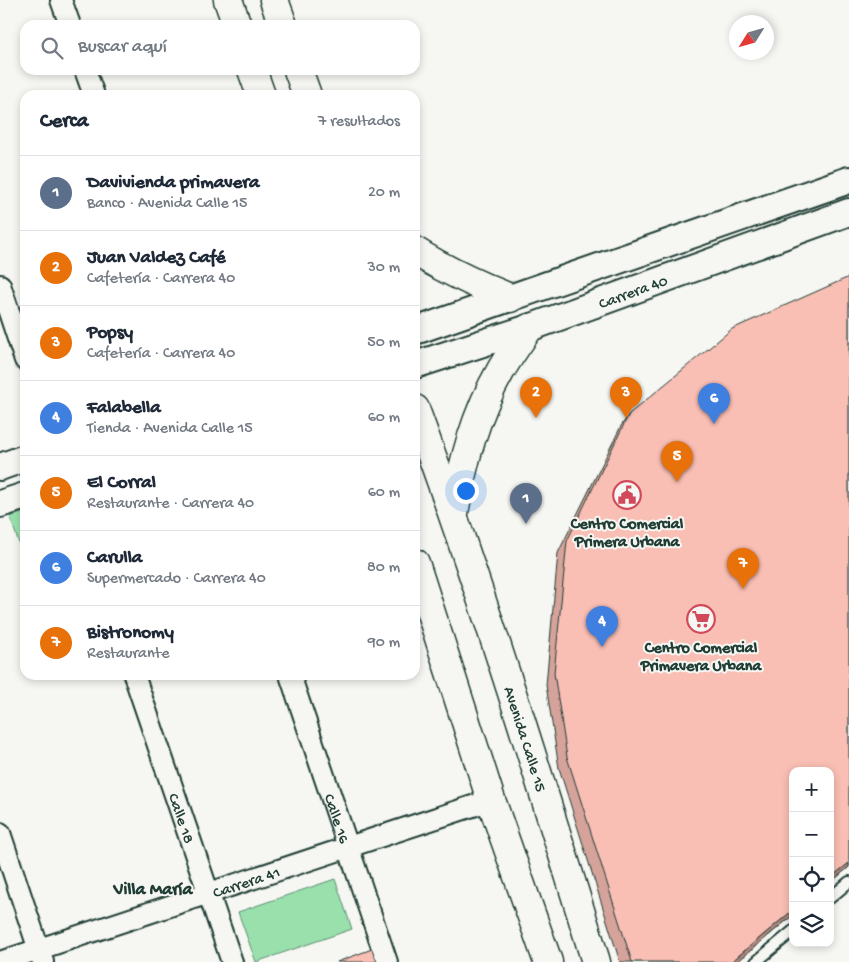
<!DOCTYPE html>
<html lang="es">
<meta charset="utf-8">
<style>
body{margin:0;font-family:"Gochi Hand",sans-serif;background:#f2f2f3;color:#1f2937}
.controls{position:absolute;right:15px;bottom:15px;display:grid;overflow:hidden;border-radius:10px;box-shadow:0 2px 8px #0003}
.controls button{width:45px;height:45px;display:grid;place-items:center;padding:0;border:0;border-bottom:1px solid #e0e1e3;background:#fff;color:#1f2937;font:25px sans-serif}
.compass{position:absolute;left:729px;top:15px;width:45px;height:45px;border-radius:50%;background:#fff;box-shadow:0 2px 8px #0003;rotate:233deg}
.you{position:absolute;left:465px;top:490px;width:18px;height:18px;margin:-12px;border:4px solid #fff;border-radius:50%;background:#1a73e8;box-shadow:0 0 0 8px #1a73e833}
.badge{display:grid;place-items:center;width:32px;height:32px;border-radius:50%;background:#2563eb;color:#fff;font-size:16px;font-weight:700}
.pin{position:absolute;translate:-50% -41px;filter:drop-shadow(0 1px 2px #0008)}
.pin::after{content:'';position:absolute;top:26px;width:18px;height:15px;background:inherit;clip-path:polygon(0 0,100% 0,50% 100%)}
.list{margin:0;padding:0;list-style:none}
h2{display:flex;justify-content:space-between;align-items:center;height:65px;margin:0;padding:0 20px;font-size:21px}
h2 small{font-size:16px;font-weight:400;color:#747a83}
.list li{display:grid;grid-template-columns:32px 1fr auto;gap:15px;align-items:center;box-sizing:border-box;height:75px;padding:0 20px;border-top:1px solid #e0e1e3}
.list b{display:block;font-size:19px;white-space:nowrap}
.list p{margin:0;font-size:16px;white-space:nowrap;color:#747a83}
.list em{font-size:16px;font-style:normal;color:#747a83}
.icon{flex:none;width:28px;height:28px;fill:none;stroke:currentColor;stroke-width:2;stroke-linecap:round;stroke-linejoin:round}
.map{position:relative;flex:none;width:849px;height:962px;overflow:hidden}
.search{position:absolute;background:#fff;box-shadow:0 2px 8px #0003;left:20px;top:20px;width:400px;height:55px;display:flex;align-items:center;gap:12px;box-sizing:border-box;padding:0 18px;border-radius:15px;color:#747a83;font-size:19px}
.panel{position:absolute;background:#fff;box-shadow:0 2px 8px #0003;left:20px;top:90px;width:400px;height:590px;border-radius:15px}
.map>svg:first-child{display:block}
</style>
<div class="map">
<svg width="849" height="962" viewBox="0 0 849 962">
<rect width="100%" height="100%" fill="#f6f6f2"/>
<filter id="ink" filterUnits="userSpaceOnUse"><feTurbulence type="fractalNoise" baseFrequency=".02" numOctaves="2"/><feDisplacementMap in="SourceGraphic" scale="10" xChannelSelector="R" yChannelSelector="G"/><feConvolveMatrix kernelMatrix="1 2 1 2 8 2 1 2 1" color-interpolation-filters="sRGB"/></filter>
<g filter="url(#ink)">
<path fill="#99e0ad" stroke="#5c8e70" d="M25 512V561L10 517Z
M335 879 352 929 256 962 238 912Z"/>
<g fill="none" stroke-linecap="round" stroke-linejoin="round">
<defs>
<path id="service" d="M830 898 849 882
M756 962 793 931"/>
<g id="minor">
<path d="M61 0 70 25"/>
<path d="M85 70 94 95"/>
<path d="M0 285 25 360"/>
<path id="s1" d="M134 675 232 962"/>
<path id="s2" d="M290 675 387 962"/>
<path d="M0 833 43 962"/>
<path id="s3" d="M0 962 491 800"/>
</g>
<g id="tertiary">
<path d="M415 331 849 180"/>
<path id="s4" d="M415 365 529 328 849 212"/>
<path d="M0 467 25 458"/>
<path d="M0 504 25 496"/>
</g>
<g id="secondary">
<path d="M228 0 237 25"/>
<path d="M274 0 283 25"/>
<path d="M252 70 261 95"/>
<path d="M298 70 307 95"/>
<path d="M415 251C445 270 477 285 510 298"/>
<path id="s5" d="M415 409C482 591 539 777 596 962"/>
<path d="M454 513C463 462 475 415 501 370 509 356 519 342 529 328"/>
<path d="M415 563 491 800 548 962"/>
</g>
</defs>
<use href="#service" stroke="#1f3d34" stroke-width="14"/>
<use href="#minor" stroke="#1f3d34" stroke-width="24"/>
<use href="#tertiary" stroke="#1f3d34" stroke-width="30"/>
<use href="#secondary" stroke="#1f3d34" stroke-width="31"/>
<path stroke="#1f3d34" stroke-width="3" stroke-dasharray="5 4" stroke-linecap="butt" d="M415 532 418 540"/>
<use href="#service" stroke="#f6f6f2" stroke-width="10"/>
<use href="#minor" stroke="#f6f6f2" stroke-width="20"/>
<use href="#tertiary" stroke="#f6f6f2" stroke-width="26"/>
<use href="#secondary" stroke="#f6f6f2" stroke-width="28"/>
</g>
<path fill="#d6a39b" stroke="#1f3d34" d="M849 277V867L830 883V771H793V915L737 962H620L559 768 546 685 558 553 621 426 629 414Z"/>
<path fill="#ae857e" stroke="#1f3d34" d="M849 863V867L830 883V878Z
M793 910V915L737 962H731Z"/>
<path fill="#f9beb4" stroke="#1f3d34" d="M849 277V863L830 878V771H793V910L731 962H632L567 757 554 673 567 541 629 414 732 329Z
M372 949 377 962H337Z"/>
</g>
<defs>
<symbol id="civic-ring" viewBox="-11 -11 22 22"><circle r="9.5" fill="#f6f6f2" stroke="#d1495b" stroke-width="1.5"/><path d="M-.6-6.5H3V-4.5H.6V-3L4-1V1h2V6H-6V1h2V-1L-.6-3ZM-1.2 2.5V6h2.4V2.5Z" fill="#d1495b"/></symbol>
<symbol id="supermarket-ring" viewBox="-11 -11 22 22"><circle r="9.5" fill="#f6f6f2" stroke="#d1495b" stroke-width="1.5"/><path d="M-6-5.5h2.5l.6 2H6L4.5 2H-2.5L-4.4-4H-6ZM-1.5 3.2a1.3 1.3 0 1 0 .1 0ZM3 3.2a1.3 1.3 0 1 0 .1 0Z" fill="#d1495b"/></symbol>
</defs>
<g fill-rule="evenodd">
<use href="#civic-ring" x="611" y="479" width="32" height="32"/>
<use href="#supermarket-ring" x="685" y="603" width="32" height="32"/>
</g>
<g text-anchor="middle" stroke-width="4" stroke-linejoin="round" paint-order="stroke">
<g font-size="16" fill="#1f3d34" stroke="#f6f6f2">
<text dy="6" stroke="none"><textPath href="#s4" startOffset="230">Carrera 40</textPath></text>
<text dy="6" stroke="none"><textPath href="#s5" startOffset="348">Avenida Calle 15</textPath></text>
<text dy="6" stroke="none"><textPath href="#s2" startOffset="151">Calle 16</textPath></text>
<text dy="6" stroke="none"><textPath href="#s1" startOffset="151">Calle 18</textPath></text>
<text dy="6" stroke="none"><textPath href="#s3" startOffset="259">Carrera 41</textPath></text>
</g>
<g font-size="16" font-weight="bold" fill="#1f3d34" stroke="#f6f6f2">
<text x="627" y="528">Centro Comercial<tspan x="627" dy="18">Primera Urbana</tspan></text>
<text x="701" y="652">Centro Comercial<tspan x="701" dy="18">Primavera Urbana</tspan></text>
</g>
<g font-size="18" font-weight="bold" fill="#1f3d34" stroke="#f6f6f2">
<text x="153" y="894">Villa María</text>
</g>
</g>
</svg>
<div class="controls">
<button>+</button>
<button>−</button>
<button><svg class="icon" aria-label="locate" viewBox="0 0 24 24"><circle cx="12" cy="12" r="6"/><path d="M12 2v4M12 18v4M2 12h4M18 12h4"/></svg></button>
<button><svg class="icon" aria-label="layers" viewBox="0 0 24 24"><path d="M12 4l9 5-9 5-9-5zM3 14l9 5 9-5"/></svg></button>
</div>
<svg class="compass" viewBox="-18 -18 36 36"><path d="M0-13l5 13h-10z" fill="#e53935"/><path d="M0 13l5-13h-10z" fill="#747a83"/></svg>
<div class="you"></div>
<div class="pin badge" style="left:526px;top:524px;background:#5c6f8a">1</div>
<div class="pin badge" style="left:536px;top:418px;background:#e8710a">2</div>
<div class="pin badge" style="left:626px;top:418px;background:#e8710a">3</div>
<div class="pin badge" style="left:602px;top:647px;background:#3f7fe0">4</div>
<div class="pin badge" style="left:677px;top:482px;background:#e8710a">5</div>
<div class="pin badge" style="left:714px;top:424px;background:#3f7fe0">6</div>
<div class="pin badge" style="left:743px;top:589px;background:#e8710a">7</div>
<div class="search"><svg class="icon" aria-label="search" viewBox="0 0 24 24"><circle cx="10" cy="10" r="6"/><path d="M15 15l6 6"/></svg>Buscar aquí</div>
<section class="panel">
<h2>Cerca<small>7 resultados</small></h2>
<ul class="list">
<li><span class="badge" style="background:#5c6f8a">1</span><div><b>Davivienda primavera</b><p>Banco · Avenida Calle 15</p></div><em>20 m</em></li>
<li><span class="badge" style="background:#e8710a">2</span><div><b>Juan Valdez Café</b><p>Cafetería · Carrera 40</p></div><em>30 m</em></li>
<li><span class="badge" style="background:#e8710a">3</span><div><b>Popsy</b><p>Cafetería · Carrera 40</p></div><em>50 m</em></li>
<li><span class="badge" style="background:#3f7fe0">4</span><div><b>Falabella</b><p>Tienda · Avenida Calle 15</p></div><em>60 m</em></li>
<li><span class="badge" style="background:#e8710a">5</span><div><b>El Corral</b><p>Restaurante · Carrera 40</p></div><em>60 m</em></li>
<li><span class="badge" style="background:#3f7fe0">6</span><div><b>Carulla</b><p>Supermercado · Carrera 40</p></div><em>80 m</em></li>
<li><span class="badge" style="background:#e8710a">7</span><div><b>Bistronomy</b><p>Restaurante</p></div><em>90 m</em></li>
</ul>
</section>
</div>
